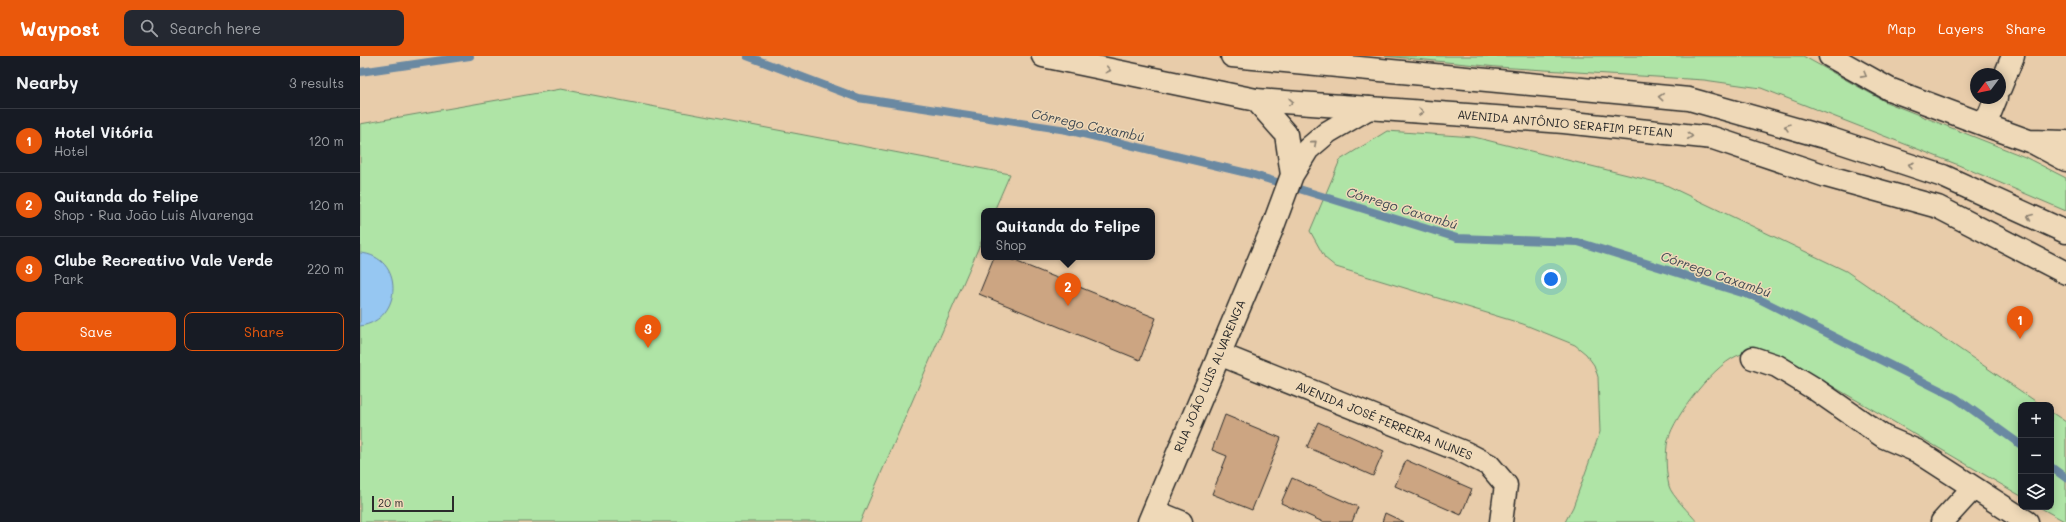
<!DOCTYPE html>
<meta charset="utf-8">
<style>
body{margin:0;font-family:Mali,sans-serif;background:#242831;color:#f1f3f6}
.controls{position:absolute;right:12px;bottom:12px;display:grid;overflow:hidden;border-radius:8px;box-shadow:0 2px 10px #0003}
.controls button{width:36px;height:36px;display:grid;place-items:center;padding:0;border:0;border-bottom:1px solid #363941;background:#171b24;color:#f1f3f6;font:20px sans-serif}
.compass{position:absolute;left:1610px;top:12px;width:36px;height:36px;border-radius:50%;background:#171b24;box-shadow:0 2px 10px #0003;rotate:238deg}
.scale{position:absolute;left:12px;bottom:10px;width:82px;box-sizing:border-box;padding-left:4px;border:2px solid #2b2b2b;border-top:0;font-size:11px;line-height:14px;white-space:nowrap;color:#2b2b2b;-webkit-text-stroke:3px #efd9b8;paint-order:stroke}
.you{position:absolute;left:1191px;top:223px;width:14px;height:14px;margin:-10px;border:3px solid #fff;border-radius:50%;background:#1a73e8;box-shadow:0 0 0 6px #1a73e833}
.badge{display:grid;place-items:center;width:26px;height:26px;border-radius:50%;background:#ea580c;color:#fff;font-size:13px;font-weight:700}
.pin{position:absolute;translate:-50% -33px;filter:drop-shadow(0 1px 2px #0008)}
.pin::after{content:'';position:absolute;top:21px;width:14px;height:12px;background:inherit;clip-path:polygon(0 0,100% 0,50% 100%)}
.popup{position:absolute;left:621px;top:152px;width:174px;height:52px;box-sizing:border-box;display:grid;place-content:center;border-radius:8px;background:#171b24;filter:drop-shadow(0 1px 3px #0005);font-size:13px;white-space:nowrap;color:#9ea1a6}
.popup b{font-size:15px;color:#f1f3f6}
.popup::after{content:'';position:absolute;left:50%;top:100%;margin-left:-8px;border:8px solid transparent;border-top-color:#171b24}
.list{margin:0;padding:0;list-style:none}
h2{display:flex;justify-content:space-between;align-items:center;height:52px;margin:0;padding:0 16px;font-size:17px}
h2 small{font-size:13px;font-weight:400;color:#9ea1a6}
.list li{display:grid;grid-template-columns:26px 1fr auto;gap:12px;align-items:center;box-sizing:border-box;height:64px;padding:0 16px;border-top:1px solid #363941}
.list b{display:block;font-size:15px;white-space:nowrap}
.list p{margin:0;font-size:13px;white-space:nowrap;color:#9ea1a6}
.list em{font-size:13px;font-style:normal;color:#9ea1a6}
.actions{display:flex;gap:8px;padding:12px 16px}
.actions a{flex:1;padding:9px 0;border:1px solid #ea580c;border-radius:8px;text-align:center;font-size:14px;color:#ea580c}
.actions .main{background:#ea580c;color:#fff}
.icon{flex:none;width:22px;height:22px;fill:none;stroke:currentColor;stroke-width:2;stroke-linecap:round;stroke-linejoin:round}
.map{position:relative;flex:none;width:1706px;height:466px;overflow:hidden}
header{display:flex;align-items:center;gap:24px;box-sizing:border-box;height:56px;padding:0 20px;background:#ea580c;color:#fff}
header strong{font-size:19px}
nav{display:flex;gap:22px;margin-inline-start:auto;font-size:14px}
.search{width:280px;height:36px;background:#242831;display:flex;align-items:center;gap:10px;box-sizing:border-box;padding:0 14px;border-radius:8px;color:#9ea1a6;font-size:15px}
main{display:flex}
aside{flex:1;background:#171b24}
.map>svg:first-child{display:block}
</style>
<header>
<strong>Waypost</strong>
<div class="search"><svg class="icon" aria-label="search" viewBox="0 0 24 24"><circle cx="10" cy="10" r="6"/><path d="M15 15l6 6"/></svg>Search here</div>
<nav><a>Map</a><a>Layers</a><a>Share</a></nav>
</header>
<main>
<aside>
<h2>Nearby<small>3 results</small></h2>
<ul class="list">
<li><span class="badge">1</span><div><b>Hotel Vitória</b><p>Hotel</p></div><em>120 m</em></li>
<li><span class="badge">2</span><div><b>Quitanda do Felipe</b><p>Shop · Rua João Luis Alvarenga</p></div><em>120 m</em></li>
<li><span class="badge">3</span><div><b>Clube Recreativo Vale Verde</b><p>Park</p></div><em>220 m</em></li>
</ul>
<div class="actions"><a class="main">Save</a><a>Share</a></div>
</aside>
<div class="map">
<svg width="1706" height="466" viewBox="0 0 1706 466">
<rect width="100%" height="100%" fill="#e8ccaa"/>
<filter id="ink" filterUnits="userSpaceOnUse"><feTurbulence type="fractalNoise" baseFrequency=".025" numOctaves="2"/><feDisplacementMap in="SourceGraphic" scale="8" xChannelSelector="R" yChannelSelector="G"/><feConvolveMatrix kernelMatrix="1 2 1 2 8 2 1 2 1" color-interpolation-filters="sRGB"/></filter>
<g filter="url(#ink)">
<path fill="#afe4a6" stroke="#6d8868" d="M1025 0H1443L1526 46 1665 101 1706 122V155L1596 108 1401 32 1344 24 1137 11Z
M201 33 650 118 634 155H624V179L500 466H0V68Z
M1027 75 1114 81 1304 128 1486 215 1681 349H1661V440L1419 299C1408 298 1393 296 1382 298 1357 304 1314 360 1308 384 1305 397 1306 417 1309 430 1311 439 1331 458 1337 466H1205L1213 451 1240 376 1238 321 1234 309 1226 298 1215 289 1163 268 976 211 965 202 950 175 980 104Z
M1691 356 1706 366V466L1679 451H1691Z"/>
<path fill="#96c7f2" stroke="#6b89a2" d="M0 197C44 200 44 264 0 270Z"/>
<g fill="none" stroke-linecap="round" stroke-linejoin="round">
<path stroke="#6b89a2" stroke-width="8" d="M387 0 498 42 707 74 891 118 1097 182 1218 186 1395 241 1596 342 1661 389
M0 16 110 0
M1691 411 1706 422"/>
</g>
<path fill="#cca582" stroke="#2b2b2b" d="M634 201H645L796 262 780 304 619 238Z
M865 359 921 382 892 454 852 438 867 400 852 394Z
M958 366 1024 395 1013 420 947 391Z
M1046 404 1112 433 1101 459 1035 430Z
M932 422 998 451 992 466H963L921 447Z
M1025 457 1044 466H1022Z"/>
<g fill="none" stroke-linecap="round" stroke-linejoin="round">
<defs>
<path id="street" d="M1470 0 1529 33 1625 69 1669 85 1706 86
M1640 32 1653 0
M896 44 926 78 932 119
M1625 69 1636 42
M1674 87 1706 104
M859 298 1106 397 1129 409 1146 429 1141 466
M1393 302 1417 310 1455 333 1524 381 1557 395 1667 466
M794 455 821 466
M789 466 912 173 932 119 948 93 968 76 1009 52
M1582 466 1613 432"/>
<path id="primary" d="M683 0 896 44 1204 66 1353 82 1466 120 1578 151 1706 217
M872 0 1329 43 1471 83 1583 120 1706 176"/>
</defs>
<use href="#street" stroke="#2b2b2b" stroke-width="25"/>
<use href="#primary" stroke="#2b2b2b" stroke-width="25"/>
<use href="#street" stroke="#efd9b8" stroke-width="22"/>
<use href="#primary" stroke="#efd9b8" stroke-width="22"/>
</g>
<defs><path id="oneway-chevron" d="M-2-3.5L2.5 0L-2 3.5" fill="none" stroke-width="1.6" stroke-linecap="round" stroke-linejoin="round"/></defs>
<g stroke="#8d8272">
<use href="#oneway-chevron" transform="translate(748 14) rotate(12)"/>
<use href="#oneway-chevron" transform="translate(1504 19) rotate(29)"/>
<use href="#oneway-chevron" transform="translate(1301 41) rotate(-175)"/>
<use href="#oneway-chevron" transform="translate(931 46) rotate(4)"/>
<use href="#oneway-chevron" transform="translate(1061 56) rotate(4)"/>
<use href="#oneway-chevron" transform="translate(1427 71) rotate(-164)"/>
<use href="#oneway-chevron" transform="translate(1330 80) rotate(6)"/>
<use href="#oneway-chevron" transform="translate(954 87) rotate(-40)"/>
<use href="#oneway-chevron" transform="translate(1551 109) rotate(-162)"/>
<use href="#oneway-chevron" transform="translate(1670 161) rotate(-157)"/>
</g>
</g>
<g text-anchor="middle" stroke-width="3" stroke-linejoin="round" paint-order="stroke">
<g font-size="12" fill="#2b2b2b" stroke="#efd9b8">
<text transform="translate(1205 68) rotate(5)" y="4">AVENIDA ANTÔNIO SERAFIM PETEAN</text>
<text transform="translate(850 320) rotate(-67)" y="4">RUA JOÃO LUIS ALVARENGA</text>
<text transform="translate(1024 365) rotate(22)" y="4">AVENIDA JOSÉ FERREIRA NUNES</text>
</g>
<g font-size="13" font-style="italic" fill="#404a53" stroke="#efd9b8">
<text transform="translate(728 69) rotate(12)" y="5">Córrego Caxambú</text>
<text transform="translate(1042 152) rotate(17)" y="5">Córrego Caxambú</text>
<text transform="translate(1356 218) rotate(19)" y="5">Córrego Caxambú</text>
</g>
</g>
</svg>
<div class="controls">
<button>+</button>
<button>−</button>
<button><svg class="icon" aria-label="layers" viewBox="0 0 24 24"><path d="M12 4l9 5-9 5-9-5zM3 14l9 5 9-5"/></svg></button>
</div>
<svg class="compass" viewBox="-18 -18 36 36"><path d="M0-13l5 13h-10z" fill="#e53935"/><path d="M0 13l5-13h-10z" fill="#9ea1a6"/></svg>
<div class="scale">20 m</div>
<div class="you"></div>
<div class="pin badge" style="left:1660px;top:283px">1</div>
<div class="pin badge" style="left:708px;top:250px">2</div>
<div class="popup"><b>Quitanda do Felipe</b>Shop</div>
<div class="pin badge" style="left:288px;top:292px">3</div>
</div>
</main>
